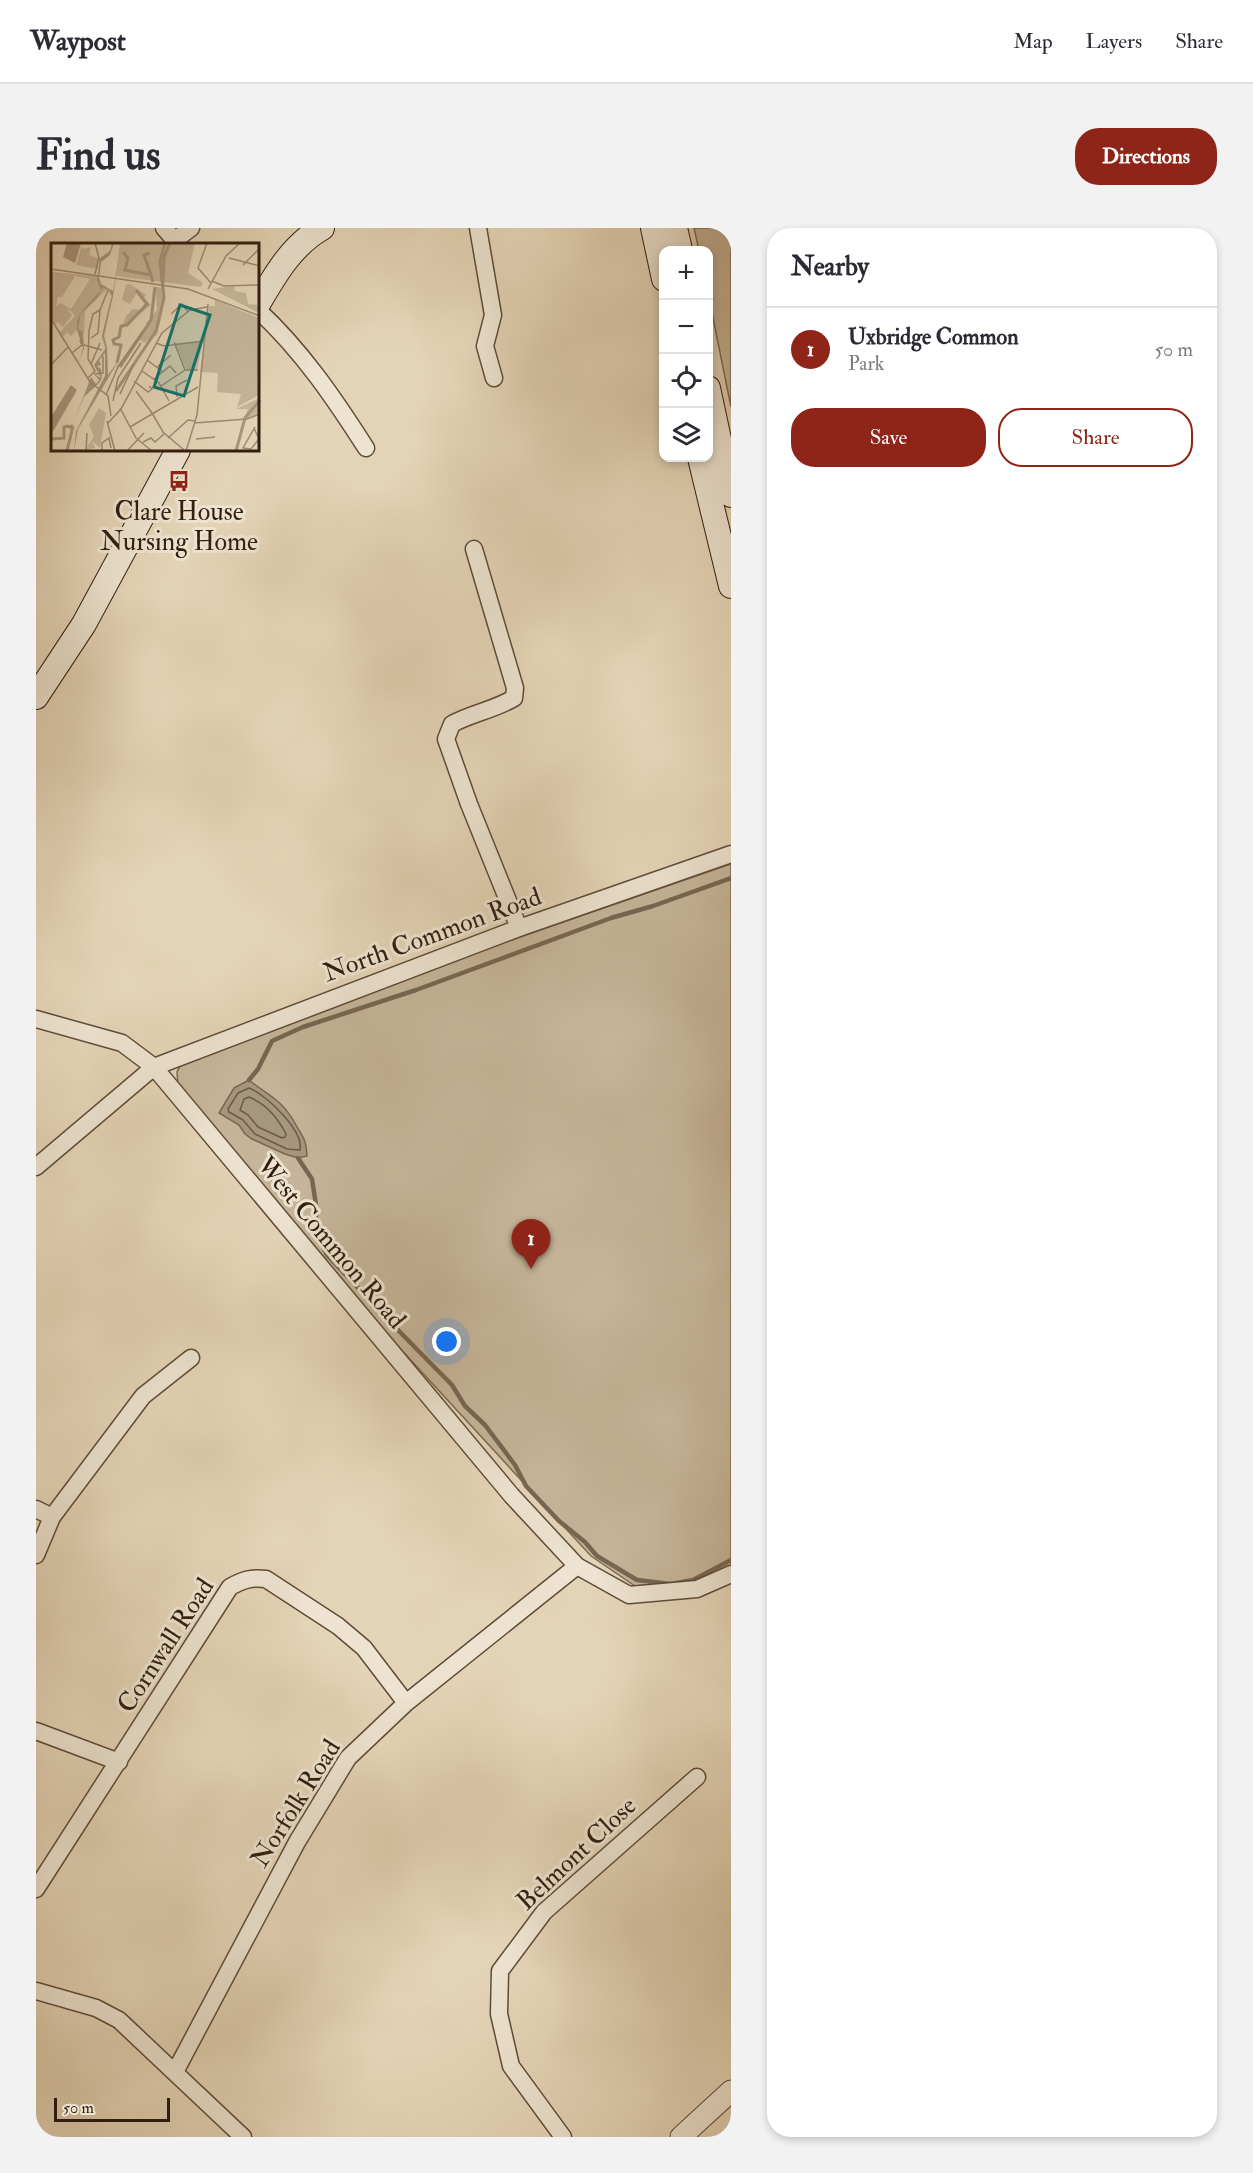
<!DOCTYPE html>
<meta charset="utf-8">
<style>
body{margin:0;font-family:"IM FELL Double Pica",serif;background:#f2f2f3;color:#2b2b33}
.controls{position:absolute;right:18px;top:18px;display:grid;overflow:hidden;border-radius:12px;box-shadow:0 3px 9px #0003}
.controls button{width:54px;height:54px;display:grid;place-items:center;padding:0;border:0;border-bottom:2px solid #e1e1e2;background:#fff;color:#2b2b33;font:30px sans-serif}
.scale{position:absolute;left:18px;bottom:15px;width:116px;box-sizing:border-box;padding-left:6px;border:3px solid #321e0f;border-top:0;font-size:16px;line-height:21px;white-space:nowrap;color:#321e0f;-webkit-text-stroke:4px #ede3d0;paint-order:stroke}
.you{position:absolute;left:411px;top:1114px;width:21px;height:21px;margin:-15px;border:4px solid #fff;border-radius:50%;background:#1a73e8;box-shadow:0 0 0 9px #1a73e833}
.badge{display:grid;place-items:center;width:39px;height:39px;border-radius:50%;background:#8f2418;color:#fff;font-size:20px;font-weight:700}
.pin{position:absolute;translate:-50% -50px;filter:drop-shadow(0 2px 3px #0008)}
.pin::after{content:'';position:absolute;top:32px;width:21px;height:18px;background:inherit;clip-path:polygon(0 0,100% 0,50% 100%)}
.list{margin:0;padding:0;list-style:none}
h2{display:flex;justify-content:space-between;align-items:center;height:78px;margin:0;padding:0 24px;font-size:26px}
h2 small{font-size:20px;font-weight:400;color:#7c7c81}
.list li{display:grid;grid-template-columns:39px 1fr auto;gap:18px;align-items:center;box-sizing:border-box;height:84px;padding:0 24px;border-top:2px solid #e1e1e2}
.list b{display:block;font-size:22px;white-space:nowrap}
.list p{margin:0;font-size:20px;white-space:nowrap;color:#7c7c81}
.list em{font-size:20px;font-style:normal;color:#7c7c81}
.actions{display:flex;gap:12px;padding:18px 24px}
.actions a{flex:1;padding:14px 0;border:2px solid #8f2418;border-radius:24px;text-align:center;font-size:21px;color:#8f2418}
.actions .main{background:#8f2418;color:#fff}
.icon{flex:none;width:33px;height:33px;fill:none;stroke:currentColor;stroke-width:2;stroke-linecap:round;stroke-linejoin:round}
.map{position:relative;flex:none;width:695px;height:1909px;overflow:hidden;border-radius:24px}
header{display:flex;align-items:center;gap:36px;box-sizing:border-box;height:84px;padding:0 30px;background:#fff;border-bottom:2px solid #e1e1e2}
header strong{font-size:28px}
nav{display:flex;gap:33px;margin-inline-start:auto;font-size:21px}
.intro{display:flex;align-items:center;justify-content:space-between;box-sizing:border-box;height:144px;padding:0 36px}
h1{margin:0;font-size:42px}
.button{padding:15px 27px;border-radius:24px;background:#8f2418;color:#fff;font-size:21px;font-weight:700}
main{display:flex;gap:36px;padding:0 36px}
aside{flex:1;background:#fff;border-radius:24px;box-shadow:0 3px 9px #0003}
.map>svg:first-child{display:block}
</style>
<header>
<strong>Waypost</strong>
<nav><a>Map</a><a>Layers</a><a>Share</a></nav>
</header>
<div class="intro"><h1>Find us</h1><a class="button">Directions</a></div>
<main>
<div class="map">
<svg width="695" height="1909" viewBox="0 0 695 1909">
<rect width="100%" height="100%" fill="#e4d4b7"/>
<filter id="stains"><feTurbulence type="fractalNoise" baseFrequency=".00333" numOctaves="4"/><feColorMatrix values="0 0 0 0 .2 0 0 0 0 .09 0 0 0 0 .02 0 0 0 .5 -.17"/></filter>
<radialGradient id="worn" r=".72"><stop offset=".6" stop-color="#630" stop-opacity="0"/><stop offset="1" stop-color="#630" stop-opacity=".3"/></radialGradient>
<path fill="#c6b59a" stroke="#7c6a54" stroke-width="1.5" d="M658 0H695V179L673 70 672 22H663Z
M695 636V1346L684 1352 599 1358 555 1328 359 1115 142 858 141 844 145 836 406 736Z"/>
<path fill="#a7967e" stroke="#786652" stroke-width="1.5" d="M213 852C234 869 246 871 260 897 268 911 270 911 271 928L262 930 249 926 216 911 209 906 203 897 183 885 198 860Z"/>
<g fill="none" stroke-linecap="round" stroke-linejoin="round">
<path stroke="#6c5a46" stroke-width="1.5" d="M213 860C231 867 268 903 264 922L251 921 219 906 207 892 193 884 192 881 202 865Z
M213 869C230 876 242 890 250 906L249 909 246 910 222 899 212 887 204 882 208 871Z"/>
<path stroke="#786652" stroke-width="4.5" d="M213 852 222 841 236 813 267 799 380 762 575 690 617 678 695 650
M262 930 276 951 280 977V1004L291 1027 328 1066 349 1082 362 1102 416 1157 429 1178 449 1197 479 1237 490 1258 523 1293 549 1314 561 1328 601 1352 635 1356 657 1352 695 1332"/>
<defs>
<path id="minor" d="M128 0 142 16
M442 0 457 87 449 118 458 150
M139 12 155 0
M222 82C266 123 298 170 330 220
M438 321 479 460 478 470C458 482 436 485 416 496L410 511 433 576 483 700
M0 791 86 815 118 839 476 1268 541 1338 593 1367 661 1361 695 1346
M0 939 118 839 483 700 695 626
M0 1281 16 1289
M0 1327 16 1289 107 1168 155 1130
M0 1503 83 1534
M0 1661 194 1359C207 1352 215 1349 230 1351L302 1398 328 1420 370 1475
M0 1763 60 1780 83 1792 207 1909
M139 1844 261 1614 312 1530 370 1475 541 1338
M527 1909 475 1838 463 1786 464 1743 508 1684 661 1549"/>
<path id="tertiary" d="M645 1909 695 1863"/>
<path id="secondary" d="M617 0 628 51
M639 0 644 22
M222 76C239 47 256 17 286 0
M672 160 695 267
M664 230 695 358
M0 469 48 396 142 222"/>
</defs>
<use href="#minor" stroke="#5e4c39" stroke-width="19"/>
<use href="#tertiary" stroke="#5e4c39" stroke-width="23"/>
<use href="#secondary" stroke="#321e0f" stroke-width="26"/>
<use href="#minor" stroke="#ede3d0" stroke-width="16"/>
<use href="#tertiary" stroke="#ede3d0" stroke-width="21"/>
<use href="#secondary" stroke="#ede3d0" stroke-width="24"/>
</g>
<defs>
<symbol id="bus-bare" viewBox="-9 -9 18 18"><path d="M-5-6H5V4H4V6H2V4H-2V6H-4V4H-5ZM-3.5-4V0h7V-4ZM-3.5 1.2v1.5H-2V1.2ZM2 1.2v1.5H3.5V1.2Z" fill="#8f2418" stroke="#ede3d0" stroke-width="2.5" paint-order="stroke"/></symbol>
</defs>
<g fill-rule="evenodd">
<use href="#bus-bare" x="128" y="238" width="30" height="30"/>
</g>
<g text-anchor="middle" stroke-width="6" stroke-linejoin="round" paint-order="stroke">
<g font-size="26" fill="#321e0f" stroke="#ede3d0">
<text x="143" y="292">Clare House<tspan x="143" dy="30">Nursing Home</tspan></text>
</g>
<g font-size="26" fill="#321e0f" stroke="#ede3d0">
<text transform="translate(396 706) rotate(-20)" y="9">North Common Road</text>
<text transform="translate(296 1014) rotate(50)" y="9">West Common Road</text>
<text transform="translate(129 1417) rotate(-57)" y="9">Cornwall Road</text>
<text transform="translate(259 1575) rotate(-58)" y="9">Norfolk Road</text>
<text transform="translate(540 1625) rotate(-43)" y="9">Belmont Close</text>
</g>
</g>
<g transform="translate(15 15)">
<rect width="208" height="208" fill="#e4d4b7"/>
<path d="M69 0H144L137 30 152 40 150 44 65 33ZM31 2 32 6 40 4 38 12 47 15V26L25 22ZM0 29 47 33 50 47 30 69 26 87 20 93 16 89 12 94 9 89 24 73 20 68 16 67 21 72 12 84 7 79 4 81 0 73ZM24 33 39 36 20 66 10 60 5 63 7 54H11ZM79 41 95 52 93 55 100 62 69 87 75 73 82 66 90 67 94 61 86 50 79 61 71 57 75 42ZM183 43 184 48 195 50 197 61 208 62V70L161 46ZM52 44 58 47 60 50 61 53 54 85 51 93 55 105 44 125 54 106 51 95V92L60 53 56 46 34 68 33 91 27 87V79L30 70ZM105 44 111 45 112 66 106 92 93 100 88 96 97 82 95 80 106 67ZM164 57 208 75V152L186 164 190 151 166 149 167 130 149 129 158 63H164ZM152 99 146 127 136 128 124 100ZM208 155V171L193 176 197 166H185ZM48 165 55 170 49 205 41 198 44 205 35 206 43 193 38 182Z" fill="#c6b59a" fill-rule="evenodd"/>
<path d="M16 0H30L24 20 12 14ZM61 0H63L59 12 50 19 48 35 50 41 62 48 70 0 62 53 53 93 56 104 57 132 68 117 27 186 23 208 25 188 54 133V110L48 117 50 122 46 123 50 126 51 135 49 139 33 154 20 186 14 184 22 181 40 134 45 141 48 137 43 131 50 135 43 122 55 105 51 93 61 53 58 47 52 45 45 56 30 70 27 85 32 90 33 105 28 119 32 105 26 87V79L30 69 50 47 46 37 49 15 59 8ZM20 142 26 147 0 192V174Z" fill="#a7967e"/>
<path fill="none" stroke="#a7967e" stroke-width="3" d="M72 9 77 15 74 27 100 32 102 39M99 10 93 12 100 32M112 40 113 14 119 0M66 120 70 102 63 101 62 97 68 94 70 83 76 82 96 61 85 47M69 124 100 77 104 44M65 148 105 88 113 55 109 18 114 0M0 196 13 195V184L18 183M16 208 22 183M185 208 194 175 209 157"/>
<path fill="none" stroke="#9d8b74" stroke-width="1.5" d="M44 0 48 15 44 31M156 0 147 25 160 40M178 15 209 23M192 22 209 5M0 26 137 46 209 73M161 38 173 43 209 42M157 46 175 13 189 0M49 67 57 47M120 71 131 61 137 69M0 76 39 139 57 153 60 173M40 95 47 90 49 67M123 99 134 127H147M105 100 113 103 153 98M33 102 51 107M21 110 31 102 29 97M96 117 112 129M40 121 49 100M0 122 17 104M106 124 120 112M66 125 92 88M91 128 108 140 118 158M43 131 52 130V113M37 135 44 128 37 116 38 88 42 71 49 67M103 136 119 123 125 130M83 138 97 149 101 146 98 143M110 143 134 127M85 148 101 170M69 151 83 121M55 152 67 124M126 154 125 143 136 137M62 158 67 135 90 100M69 165 85 195 101 208M101 170 112 189 133 207M56 178 64 208M57 180 70 166 111 90 139 67 156 64M143 180 196 176 209 171M79 184 147 144M117 195 137 177 144 178M145 196 164 194M92 199 100 195 104 199 113 191M200 206 192 205 204 184M200 206 208 196 203 185M35 208 36 190M51 208V200L58 195 60 205M76 208 93 190M135 208 146 172 157 61"/>
<path fill="#0f766e" fill-opacity="0.15" stroke="#0f766e" stroke-width="3" d="M129 62 159 72 133 153 103 144Z"/>
<rect width="208" height="208" fill="none" stroke="#321e0f" stroke-width="3"/>
</g>
<rect width="100%" height="100%" filter="url(#stains)"/>
<rect width="100%" height="100%" fill="url(#worn)"/>
</svg>
<div class="controls">
<button>+</button>
<button>−</button>
<button><svg class="icon" aria-label="locate" viewBox="0 0 24 24"><circle cx="12" cy="12" r="6"/><path d="M12 2v4M12 18v4M2 12h4M18 12h4"/></svg></button>
<button><svg class="icon" aria-label="layers" viewBox="0 0 24 24"><path d="M12 4l9 5-9 5-9-5zM3 14l9 5 9-5"/></svg></button>
</div>
<div class="scale">50 m</div>
<div class="you"></div>
<div class="pin badge" style="left:495px;top:1041px">1</div>
</div>
<aside>
<h2>Nearby<small></small></h2>
<ul class="list">
<li><span class="badge">1</span><div><b>Uxbridge Common</b><p>Park</p></div><em>50 m</em></li>
</ul>
<div class="actions"><a class="main">Save</a><a>Share</a></div>
</aside>
</main>
